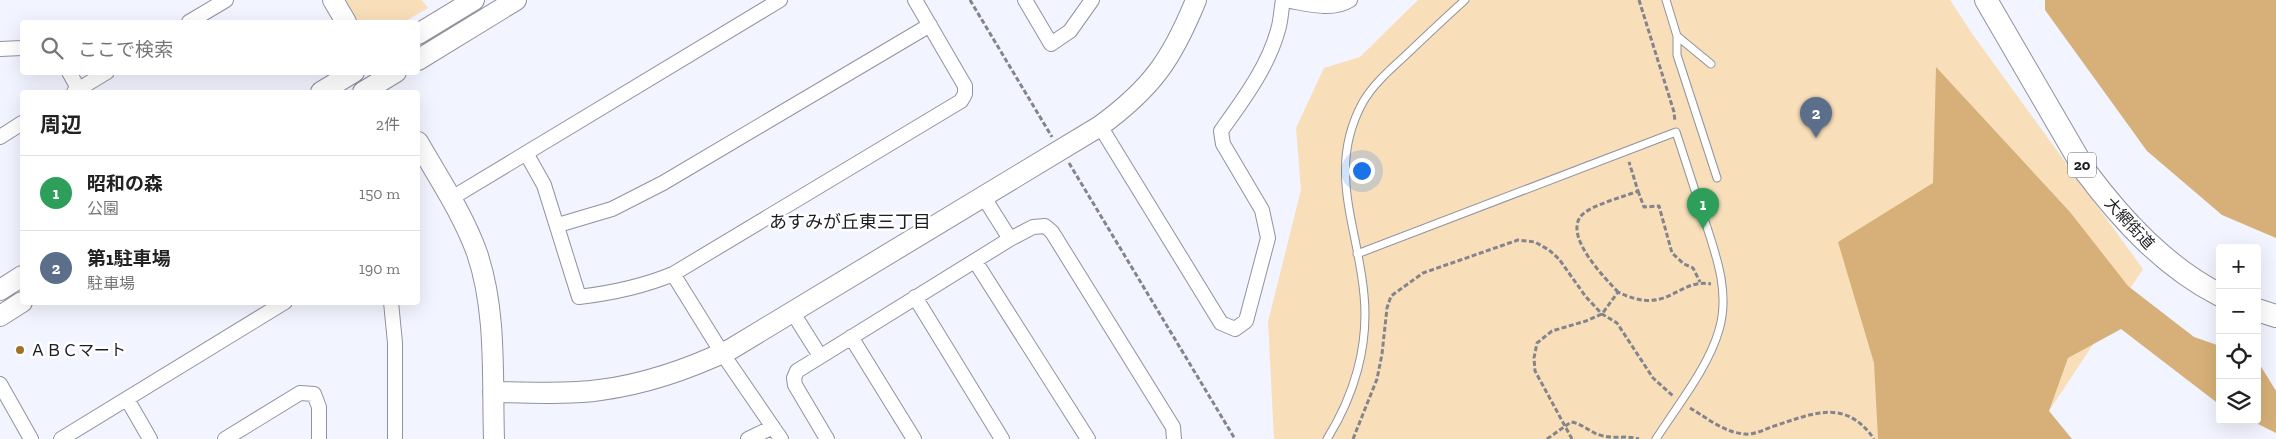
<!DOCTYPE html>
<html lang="ja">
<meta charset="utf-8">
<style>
body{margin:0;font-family:"Zilla Slab","Noto Sans JP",serif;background:#f2f2f2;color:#222}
.controls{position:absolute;right:15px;bottom:15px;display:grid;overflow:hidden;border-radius:5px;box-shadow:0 5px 20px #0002}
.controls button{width:45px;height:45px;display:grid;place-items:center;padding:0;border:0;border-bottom:1px solid #e0e0e0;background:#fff;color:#222;font:25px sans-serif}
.you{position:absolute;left:1361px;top:170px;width:18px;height:18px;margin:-12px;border:4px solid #fff;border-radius:50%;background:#1a73e8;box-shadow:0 0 0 8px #1a73e833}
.badge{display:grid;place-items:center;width:32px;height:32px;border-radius:50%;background:#9f7122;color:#fff;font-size:16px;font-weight:700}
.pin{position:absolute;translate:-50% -41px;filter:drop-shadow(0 1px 2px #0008)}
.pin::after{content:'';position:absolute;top:26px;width:18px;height:15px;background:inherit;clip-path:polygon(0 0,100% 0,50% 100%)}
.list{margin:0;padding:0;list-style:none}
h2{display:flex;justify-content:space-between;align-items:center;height:65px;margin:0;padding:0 20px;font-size:21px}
h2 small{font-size:16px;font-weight:400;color:#767676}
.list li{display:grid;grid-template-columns:32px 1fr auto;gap:15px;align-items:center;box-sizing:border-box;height:75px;padding:0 20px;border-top:1px solid #e0e0e0}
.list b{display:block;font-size:19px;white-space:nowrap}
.list p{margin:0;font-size:16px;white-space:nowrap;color:#767676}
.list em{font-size:16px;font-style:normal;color:#767676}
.icon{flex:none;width:28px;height:28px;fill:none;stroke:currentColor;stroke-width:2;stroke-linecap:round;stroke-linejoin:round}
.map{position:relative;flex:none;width:2276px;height:439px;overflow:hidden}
.search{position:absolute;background:#fff;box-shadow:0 5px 20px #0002;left:20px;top:20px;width:400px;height:55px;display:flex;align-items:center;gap:12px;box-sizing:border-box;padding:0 18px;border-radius:5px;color:#767676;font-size:19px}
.panel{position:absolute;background:#fff;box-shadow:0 5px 20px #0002;left:20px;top:90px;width:400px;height:215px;border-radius:5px}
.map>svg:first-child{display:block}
</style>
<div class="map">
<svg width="2276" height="439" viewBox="0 0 2276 439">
<rect width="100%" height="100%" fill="#f2f4ff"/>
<path fill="#f8dfba" d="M339 0H422L428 8 404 22H352Z
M1418 0H1950L1973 35 2143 269 2049 411 2062 439H1274L1268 322 1301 190 1296 128 1324 68 1360 57Z"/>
<path fill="#d6b078" d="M2045 0H2276V238L2222 215 2147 151 2045 10Z
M1936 67 2070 212 2128 286 2194 337 2220 346V405L2121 329 2068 358 2049 411 2072 439H1878L1874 363 1838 242 1933 183Z
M2257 360 2276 391V433L2250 420H2257Z"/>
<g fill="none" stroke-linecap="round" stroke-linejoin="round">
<defs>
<path id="lane" d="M1666 0 1677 36V55L1717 178
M1677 36 1711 64
M1357 254 1676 132C1685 159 1693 185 1702 212 1714 250 1731 290 1719 330 1708 368 1677 406 1656 439
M1327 439C1354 396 1369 346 1364 295 1358 226 1326 169 1363 102 1374 83 1391 69 1406 55 1426 36 1445 18 1465 0"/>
<path id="street" d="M1025 0 1051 44 1070 31 1092 0
M1285 0C1305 3 1331 12 1350 0
M189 22 226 0
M0 49 22 48
M69 72 79 90
M74 92 107 72
M1100 126 1221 323 1235 329 1246 321 1268 238 1262 210 1223 144 1221 131C1243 100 1268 67 1278 30 1281 21 1281 10 1283 0
M0 137 22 123
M526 153 544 185 579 297C612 293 642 287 673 274L961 101 965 94V86L915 0
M983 196 1010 239
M450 199 780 0
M558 225 612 209 663 183 930 25
M975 261 1088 439
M673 274 722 353 781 439
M915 297 1002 439
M391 302 395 343V439
M793 313 820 356
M851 337 914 439
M0 384 31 439
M127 399 150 439
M61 439 285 302
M225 439 300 393 314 394 319 407V439
M748 439 773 427
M827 439 795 385 794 378 797 371 1010 239 1033 227 1045 226 1052 232 1173 427 1174 439"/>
<path id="secondary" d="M333 0 346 22
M418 34 474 0
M418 60 516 0
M321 92 354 72
M363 92 396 72
M418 142C438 177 463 214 477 253 497 312 492 378 494 439
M0 290 22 276
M0 316 22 302
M493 392C527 392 566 395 600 390 647 384 689 369 731 349L1100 126C1152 88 1172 59 1196 0"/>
<path id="primary" d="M1986 0 2086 172C2122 220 2165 267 2220 295
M2257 310 2276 316"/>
</defs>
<use href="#lane" stroke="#90929f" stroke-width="9"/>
<use href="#street" stroke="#90929f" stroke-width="16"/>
<use href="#secondary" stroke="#90929f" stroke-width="22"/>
<use href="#primary" stroke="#90929f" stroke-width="24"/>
<path stroke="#83848c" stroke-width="3" stroke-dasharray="5 2.5" stroke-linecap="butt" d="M970 0 1052 137
M1639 0 1674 112 1675 122
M1069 163 1235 439
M1638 191 1644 207 1659 206 1672 253 1684 264 1693 268 1700 282
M1618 292C1605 278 1564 237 1581 216 1590 205 1624 197 1638 191L1629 162
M1690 408C1707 418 1725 433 1745 434 1753 435 1764 430 1771 427 1812 414 1845 397 1874 439
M1353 439 1377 379 1382 354 1387 308 1391 296 1423 273 1518 240 1535 242 1549 250 1559 259 1586 297 1602 314 1617 323 1653 378 1673 396
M1547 439 1571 422C1584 424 1591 434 1604 436 1615 439 1628 435 1639 439
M1572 439 1535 371 1534 358 1537 343 1552 331 1586 321 1602 314 1618 292C1669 317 1676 278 1711 284"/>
<use href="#lane" stroke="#fff" stroke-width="7"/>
<use href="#street" stroke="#fff" stroke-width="14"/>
<use href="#secondary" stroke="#fff" stroke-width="20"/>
<use href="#primary" stroke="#fff" stroke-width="22"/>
</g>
<circle fill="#9f7122" stroke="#fff" stroke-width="2" cx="20" cy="350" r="5"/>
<g text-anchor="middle" stroke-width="5" stroke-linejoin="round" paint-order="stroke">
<rect fill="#fff" stroke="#606164" stroke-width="1" x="2068" y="152.5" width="28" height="25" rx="4"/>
<g font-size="15" font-weight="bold" fill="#1c1d22">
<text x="2082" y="170">20</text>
</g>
<g font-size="16" fill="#1c1d22" stroke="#fff">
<text transform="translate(2130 223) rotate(47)" y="6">大網街道</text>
</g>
<g font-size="16" fill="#1c1d22" stroke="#fff" text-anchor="start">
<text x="30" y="356">ＡＢＣマート</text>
</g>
<g font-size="18" fill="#1c1d22" stroke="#fff">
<text x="850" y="228">あすみが丘東三丁目</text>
</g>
</g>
</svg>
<div class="controls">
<button>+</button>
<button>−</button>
<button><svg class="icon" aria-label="locate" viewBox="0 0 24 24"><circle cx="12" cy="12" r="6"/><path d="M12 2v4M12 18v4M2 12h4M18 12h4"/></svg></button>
<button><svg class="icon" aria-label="layers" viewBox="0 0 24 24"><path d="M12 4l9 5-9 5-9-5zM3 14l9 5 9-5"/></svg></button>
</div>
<div class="you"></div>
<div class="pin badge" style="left:1703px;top:229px;background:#2e9e5b">1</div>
<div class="pin badge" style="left:1816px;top:138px;background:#5c6f8a">2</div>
<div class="search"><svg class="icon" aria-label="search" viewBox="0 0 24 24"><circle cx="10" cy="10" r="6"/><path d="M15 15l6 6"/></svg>ここで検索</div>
<section class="panel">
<h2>周辺<small>2件</small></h2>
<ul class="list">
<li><span class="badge" style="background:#2e9e5b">1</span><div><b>昭和の森</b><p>公園</p></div><em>150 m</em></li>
<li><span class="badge" style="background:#5c6f8a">2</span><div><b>第1駐車場</b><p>駐車場</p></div><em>190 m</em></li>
</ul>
</section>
</div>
